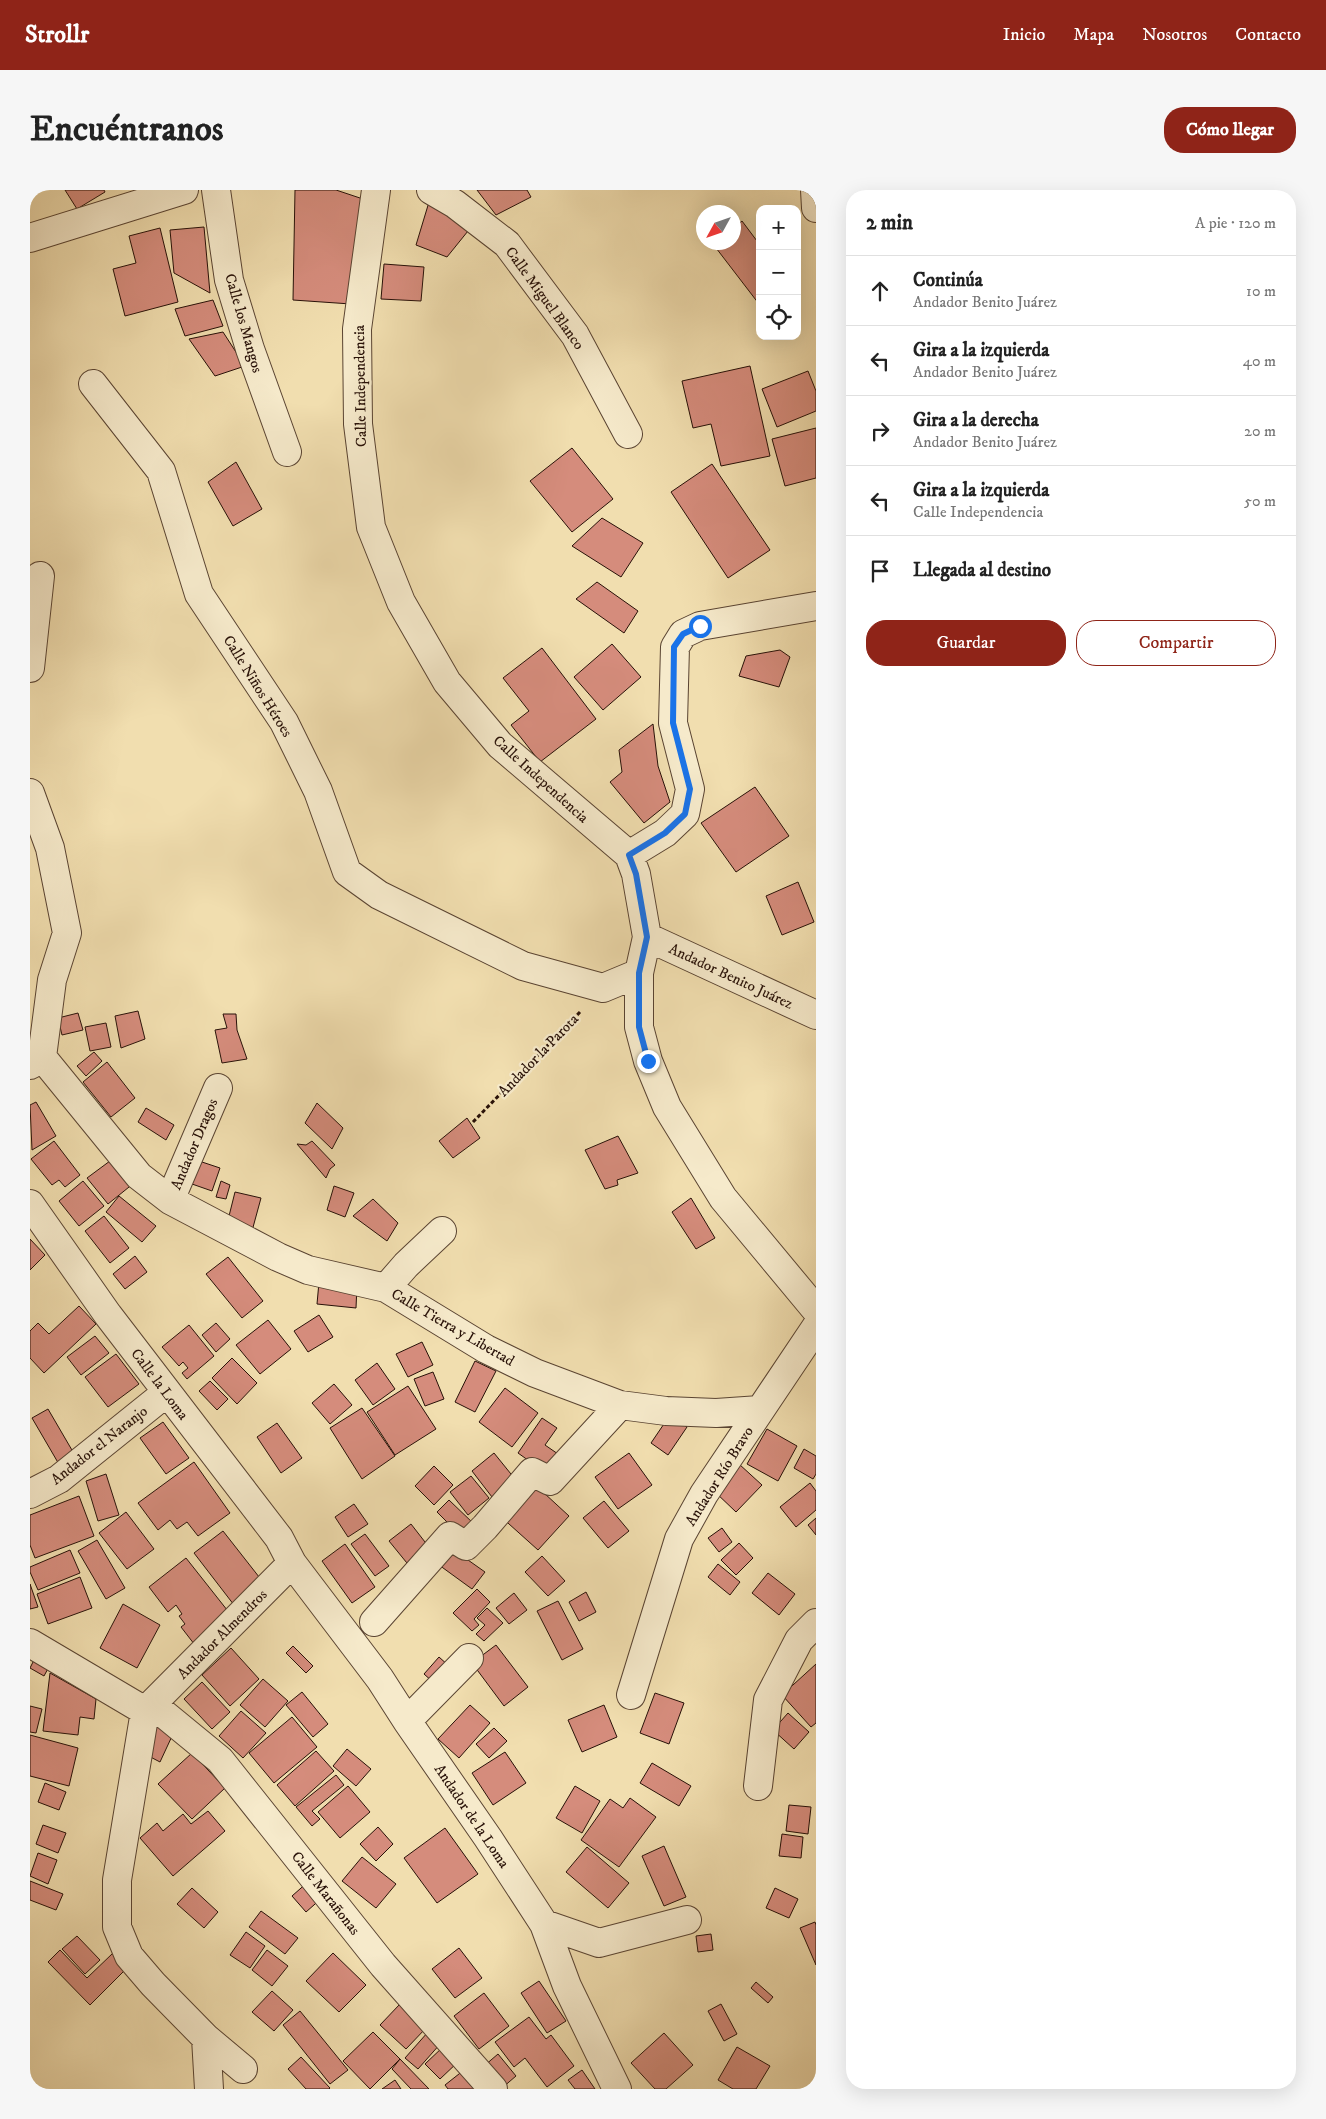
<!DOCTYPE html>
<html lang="es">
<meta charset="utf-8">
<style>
body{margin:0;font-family:"IM FELL DW Pica",serif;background:#f6f6f6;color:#222}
.controls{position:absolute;right:15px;top:15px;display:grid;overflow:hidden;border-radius:10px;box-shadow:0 5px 20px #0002}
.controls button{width:45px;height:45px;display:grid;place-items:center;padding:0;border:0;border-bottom:1px solid #e0e0e0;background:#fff;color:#222;font:25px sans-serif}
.compass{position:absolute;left:666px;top:15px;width:45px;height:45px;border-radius:50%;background:#fff;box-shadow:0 5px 20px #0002;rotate:230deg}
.stop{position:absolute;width:15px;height:15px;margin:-11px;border:4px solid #1a73e8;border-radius:50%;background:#fff}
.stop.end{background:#1a73e8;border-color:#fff;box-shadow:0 1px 5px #0008}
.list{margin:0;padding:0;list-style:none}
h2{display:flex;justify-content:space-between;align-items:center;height:65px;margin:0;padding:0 20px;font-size:21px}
h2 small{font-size:16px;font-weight:400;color:#767676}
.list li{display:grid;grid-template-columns:32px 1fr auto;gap:15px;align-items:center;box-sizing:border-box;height:70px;padding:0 20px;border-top:1px solid #e0e0e0}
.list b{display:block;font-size:19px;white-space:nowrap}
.list p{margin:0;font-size:16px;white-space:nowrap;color:#767676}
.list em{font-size:16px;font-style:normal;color:#767676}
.actions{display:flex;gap:10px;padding:15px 20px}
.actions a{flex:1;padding:11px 0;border:1px solid #8f2418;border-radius:20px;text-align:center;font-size:18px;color:#8f2418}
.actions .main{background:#8f2418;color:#fff}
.icon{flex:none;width:28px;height:28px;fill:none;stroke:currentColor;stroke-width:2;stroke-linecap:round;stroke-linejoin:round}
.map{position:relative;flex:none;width:786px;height:1899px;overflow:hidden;border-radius:20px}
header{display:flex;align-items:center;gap:30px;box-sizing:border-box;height:70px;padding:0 25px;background:#8f2418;color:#fff}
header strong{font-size:24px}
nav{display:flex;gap:28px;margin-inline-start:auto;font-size:18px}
.intro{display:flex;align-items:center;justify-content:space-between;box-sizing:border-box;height:120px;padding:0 30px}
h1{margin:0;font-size:35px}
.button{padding:12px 22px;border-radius:20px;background:#8f2418;color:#fff;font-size:18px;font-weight:700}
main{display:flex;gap:30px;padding:0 30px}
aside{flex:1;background:#fff;border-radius:20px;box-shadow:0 5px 20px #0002}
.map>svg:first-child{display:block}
</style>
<header>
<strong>Strollr</strong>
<nav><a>Inicio</a><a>Mapa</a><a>Nosotros</a><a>Contacto</a></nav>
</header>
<div class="intro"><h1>Encuéntranos</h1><a class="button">Cómo llegar</a></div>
<main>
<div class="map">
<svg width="786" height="1899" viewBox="0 0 786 1899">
<rect width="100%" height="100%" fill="#f1deaf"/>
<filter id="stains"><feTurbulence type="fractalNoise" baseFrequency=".004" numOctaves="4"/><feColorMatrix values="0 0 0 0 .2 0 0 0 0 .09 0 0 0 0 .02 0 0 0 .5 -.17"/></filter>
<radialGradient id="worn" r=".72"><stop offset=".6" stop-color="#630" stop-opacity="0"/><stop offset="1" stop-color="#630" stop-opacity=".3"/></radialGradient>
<path fill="#d58c7c" stroke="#281108" d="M35 0H74L75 2 47 19Z
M265 0H306L333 9 321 114 263 110Z
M447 0H497L501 7 466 25Z
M399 12 438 41 417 67 386 55Z
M712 31 730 55 729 114 683 54 704 52V38Z
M174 37 180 103 144 83 140 40Z
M130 38 148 112 95 126 83 79 106 73 99 46Z
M354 74 394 77 391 111 351 109Z
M183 110 193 136 155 146 145 119Z
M193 142 215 176 185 186 159 149Z
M720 176 740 266 691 276 681 234 663 238 652 191Z
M778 181 786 201V221L747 237 732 199Z
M786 238V288L755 296 742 249Z
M542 258 583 309 542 342 500 291Z
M206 272 232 319 203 336 178 292Z
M682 274 740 360 698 388 641 302Z
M572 328 613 353 591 387 542 356Z
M567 392 608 421 594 443 546 409Z
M582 454 611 487 573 520 544 487Z
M512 458 566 529 510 572 481 535 499 521 473 488Z
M750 460 760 467 749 497 709 486 716 466Z
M623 534 628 576 640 612 614 633 580 592 592 582 589 560Z
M725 597 759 646 706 682 671 633Z
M768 692 784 732 752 745 736 706Z
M108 821 115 849 91 858 85 826Z
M48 823 53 840 32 845 28 828Z
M193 824H206L207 840 217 869 192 873 185 840 197 838Z
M76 833 81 857 60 861 55 837Z
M64 862 72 871 56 886 47 876Z
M77 872 105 908 81 927 53 892Z
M6 912 26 946 2 960 0 915Z
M287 913 313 938 302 959 275 933Z
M116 918 144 935 136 950 108 932Z
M437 928 450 948 423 968 409 951Z
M588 946 608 983 587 990 588 995 575 999 555 960Z
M24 951 50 985 35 997 29 990 22 995 1 969Z
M282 951 305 975 300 979 296 988 267 954 276 955Z
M84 968 104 993 78 1014 57 988Z
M169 971 190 978 182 1001 162 994Z
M53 991 74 1016 49 1036 29 1011Z
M191 991 200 995 196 1009 186 1007Z
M304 996 324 1003 315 1027 297 1020Z
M205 1002 231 1008 222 1041 197 1034Z
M89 1006 126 1036 112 1052 76 1022Z
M661 1008 685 1048 666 1059 642 1022Z
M343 1009 368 1033 357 1051 323 1026Z
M74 1026 99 1058 80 1073 55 1041Z
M0 1049 15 1065 0 1080Z
M105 1066 117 1082 95 1099 83 1084Z
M198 1067 233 1111 212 1128 176 1084Z
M289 1092 327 1095 326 1118 287 1114Z
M49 1116 66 1134 14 1183 0 1168V1141L8 1133 19 1144Z
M289 1125 303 1147 278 1162 264 1141Z
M238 1130 261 1159 230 1184 206 1155Z
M186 1133 200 1149 186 1162 172 1145Z
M159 1135 184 1166 157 1189 152 1183 158 1178 153 1172 149 1176 132 1157Z
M65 1146 79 1163 51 1185 37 1167Z
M392 1152 403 1175 378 1187 366 1164Z
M86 1164 109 1194 78 1217 55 1187Z
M202 1168 227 1193 207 1214 182 1188Z
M445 1171 466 1181 445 1222 425 1212Z
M347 1173 365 1199 343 1215 325 1190Z
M403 1182 414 1209 395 1216 384 1189Z
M180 1191 198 1209 187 1220 169 1201Z
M304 1194 322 1215 300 1234 282 1213Z
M378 1196 406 1239 365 1265 337 1222Z
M475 1198 508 1223 482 1257 449 1232Z
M332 1218 365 1266 332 1289 300 1238Z
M18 1219 46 1267 30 1276 2 1228Z
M640 1225 657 1237 638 1265 621 1253Z
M512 1228 527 1238 515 1255 528 1264 516 1283 488 1263Z
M133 1232 159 1268 136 1284 110 1248Z
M247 1233 272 1268 251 1283 227 1247Z
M737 1239 767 1256 748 1291 717 1274Z
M774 1259 786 1266V1284L783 1289 764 1278Z
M464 1263 485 1289 462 1307 442 1281Z
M599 1263 622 1295 588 1319 565 1287Z
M164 1272 200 1323 168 1346 157 1332 147 1339 140 1330 128 1340 108 1313Z
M709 1274 732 1295 706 1322 684 1301Z
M404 1276 423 1295 404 1315 385 1296Z
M76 1284 89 1325 68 1331 56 1291Z
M441 1286 459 1308 438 1325 420 1302Z
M501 1291 539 1326 508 1360 469 1325Z
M780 1293 786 1301V1320L766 1337 750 1317Z
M49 1306 64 1346 5 1368 0 1355V1325Z
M419 1310 444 1334 431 1346 407 1322Z
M574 1311 599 1341 578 1358 553 1328Z
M324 1314 338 1334 318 1347 305 1327Z
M96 1322 124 1359 97 1379 69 1343Z
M786 1328V1345L778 1335Z
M381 1334 402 1361 381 1378 359 1351Z
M692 1338 702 1352 689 1362 678 1348Z
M193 1341 233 1392 204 1415 164 1363Z
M335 1344 359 1376 345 1386 321 1354Z
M67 1350 95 1398 76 1409 48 1361Z
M709 1353 723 1368 706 1385 691 1370Z
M315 1354 345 1397 322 1413 292 1371Z
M421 1358 455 1382 442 1399 409 1375Z
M40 1360 50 1383 8 1400 0 1382V1377Z
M512 1366 535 1391 518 1406 495 1382Z
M156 1368 205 1430 168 1459 151 1437 155 1434 149 1426 152 1424 146 1415 138 1422 119 1397Z
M688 1374 710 1392 700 1405 678 1387Z
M738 1383 765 1404 749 1425 722 1403Z
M50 1387 62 1418 18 1434 7 1404Z
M0 1394 8 1417 0 1419Z
M447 1399 460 1412 444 1429 449 1435 442 1441 423 1423Z
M556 1402 566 1422 549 1431 539 1412Z
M484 1403 497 1420 479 1434 466 1418Z
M528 1411 553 1459 532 1470 507 1421Z
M93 1414 130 1435 107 1478 70 1458Z
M457 1418 473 1433 454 1451 446 1444 455 1435 447 1428Z
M466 1455 498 1497 474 1516 442 1473Z
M263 1456 283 1476 276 1483 256 1463Z
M201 1458 229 1489 200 1516 172 1485Z
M7 1464 21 1473 14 1486 0 1478Z
M409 1467 419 1476 403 1492 394 1484Z
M786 1474V1533L781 1537 752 1505Z
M20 1483 66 1509 64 1529 50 1527 48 1545 13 1541Z
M233 1489 258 1511 235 1537 210 1515Z
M172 1492 200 1522 182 1539 154 1509Z
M272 1502 298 1534 283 1547 256 1515Z
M625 1503 654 1513 639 1554 610 1543Z
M440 1515 460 1533 429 1568 408 1549Z
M574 1515 587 1547 552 1562 538 1530Z
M0 1516 12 1519 6 1543 0 1542Z
M211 1521 236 1543 213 1568 189 1546Z
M758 1523 779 1542 764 1559 743 1540Z
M262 1527 287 1557 244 1593 219 1563Z
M124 1535 143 1544 130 1572 111 1562Z
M464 1538 477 1551 459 1568 446 1554Z
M0 1545 48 1558 39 1596 0 1586Z
M317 1559 341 1579 326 1596 303 1576Z
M286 1561 304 1581 265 1616 247 1595Z
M475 1562 496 1593 463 1615 442 1583Z
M162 1563 195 1598 162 1629 128 1594Z
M622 1573 661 1596 649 1616 610 1593Z
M306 1585 314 1595 282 1621 290 1629 282 1636 266 1617Z
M15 1593 36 1602 29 1620 8 1612Z
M318 1596 340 1622 310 1648 288 1622Z
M545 1596 570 1611 552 1643 526 1628Z
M600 1608 626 1627 589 1677 551 1650 580 1609 593 1618Z
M759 1615 781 1617 778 1644 756 1641Z
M178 1621 195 1641 143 1686 110 1648 127 1633 133 1641 153 1624 161 1634Z
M13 1635 36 1643 28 1663 6 1654Z
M348 1637 363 1654 346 1671 330 1654Z
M415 1638 448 1684 407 1713 374 1668Z
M752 1644 773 1647 771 1668 749 1666Z
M634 1656 656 1707 634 1716 612 1666Z
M557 1657 599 1693 578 1718 536 1682Z
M8 1663 27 1670 18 1694 0 1686Z
M332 1667 366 1694 346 1718 312 1691Z
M0 1691 33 1704 26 1720 0 1710Z
M279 1691 293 1707 276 1722 262 1706Z
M162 1698 188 1722 174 1738 147 1714Z
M745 1698 768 1709 759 1728 736 1718Z
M231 1721 268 1748 255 1764 219 1737Z
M785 1732 786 1735V1775L770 1738Z
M216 1742 235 1756 220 1778 200 1765Z
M681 1744 683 1760 668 1762 666 1746Z
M47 1746 70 1770 55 1784 32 1759Z
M429 1758 452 1788 425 1808 402 1779Z
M30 1760 57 1788 83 1763 98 1777 60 1815 18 1772Z
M237 1760 258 1776 242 1796 222 1780Z
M303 1763 336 1795 309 1822 276 1791Z
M509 1791 536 1831 517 1843 491 1803Z
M726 1792 743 1807 738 1813 721 1798Z
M242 1801 263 1820 244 1841 222 1822Z
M454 1803 479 1836 449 1859 424 1826Z
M370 1814 396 1838 376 1859 350 1835Z
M691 1814 707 1844 694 1851 678 1821Z
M270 1821 318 1880 300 1894 253 1835Z
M499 1827 516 1849 521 1845 544 1876 517 1897 495 1868 484 1877 465 1852Z
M343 1842 370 1869 340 1899 313 1871Z
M398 1842 411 1853 388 1879 375 1868Z
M634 1843 663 1875 636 1899H625L601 1873Z
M414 1856 429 1871 410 1889 395 1874Z
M707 1857 740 1876 726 1899H703L688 1890Z
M468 1864 486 1886 472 1898 454 1876Z
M271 1867 300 1898 299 1899H276L258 1879Z
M370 1869 399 1899H381L362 1879Z
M434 1880 450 1899H418L415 1895Z
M552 1880 565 1899H545L538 1890Z
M365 1890 371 1899H352Z"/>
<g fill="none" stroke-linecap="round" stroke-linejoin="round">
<defs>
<path id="minor" d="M186 0 199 90 220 159 257 262
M346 0 327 139 328 234 341 337 371 412 417 492 470 555 599 665 606 684 617 747 609 783V837L618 871 637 917 693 1008 786 1120
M401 0 425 14 477 54 545 145 598 244
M785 0 786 18
M0 48 154 0
M63 194 131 281 169 404 254 532 288 601 317 682 349 705 493 776 573 798 609 783
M0 478 10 386
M0 603 20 658 37 743 22 790 12 867 0 875
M599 665 635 643 655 624 660 599 643 533 645 457 653 444 670 436 786 416
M617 747 786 825
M12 867 109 986 140 1010 248 1067 278 1080 356 1098 456 1159 505 1183 590 1215 636 1221 686 1223 730 1220
M140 1010 188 898
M0 1014 78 1125 249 1348 262 1373 350 1489 377 1531 458 1648 514 1734 537 1796 587 1899
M356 1098 376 1075 412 1041
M0 1304 29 1289 136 1203
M344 1432 420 1346 436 1356 455 1337 502 1282 520 1291 590 1215
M0 1453 115 1521 262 1373
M601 1505 649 1349 674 1304 786 1137
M123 1515 190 1570 353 1775 463 1899
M115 1521 87 1690V1737L99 1766 123 1794 176 1848 213 1879
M377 1531 439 1468
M728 1596 738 1510 769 1450 786 1433
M514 1734 569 1753 657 1730
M176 1848 179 1899"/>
</defs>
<use href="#minor" stroke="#5a4432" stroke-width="30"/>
<path stroke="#281108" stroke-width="3" stroke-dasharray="4 2.5" stroke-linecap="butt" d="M443 932 550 822"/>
<use href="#minor" stroke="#f6eacb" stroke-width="28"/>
</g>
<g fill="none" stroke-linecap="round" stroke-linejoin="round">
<path stroke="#1a73e8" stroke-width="6" d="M618 871 609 837V783L617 747 606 684 599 665 635 643 655 624 660 599 643 533 644 457 653 444 670 436"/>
</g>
<g text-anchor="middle" stroke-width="4.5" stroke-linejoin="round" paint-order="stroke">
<g font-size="15" fill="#281108" stroke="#f6eacb">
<text transform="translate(515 108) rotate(54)" y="5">Calle Miguel Blanco</text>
<text transform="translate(214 133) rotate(74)" y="5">Calle los Mangos</text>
<text transform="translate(330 196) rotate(-91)" y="5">Calle Independencia</text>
<text transform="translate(228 496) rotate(58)" y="5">Calle Niños Héroes</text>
<text transform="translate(511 589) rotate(42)" y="5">Calle Independencia</text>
<text transform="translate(701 786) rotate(25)" y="5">Andador Benito Juárez</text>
<text transform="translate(508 865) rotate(-46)" y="5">Andador la Parota</text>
<text transform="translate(164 954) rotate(-67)" y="5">Andador Dragos</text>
<text transform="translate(423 1137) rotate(30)" y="5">Calle Tierra y Libertad</text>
<text transform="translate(130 1194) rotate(53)" y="5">Calle la Loma</text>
<text transform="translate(69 1255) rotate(-38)" y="5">Andador el Naranjo</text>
<text transform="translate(689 1286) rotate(-58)" y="5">Andador Río Bravo</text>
<text transform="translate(192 1444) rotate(-45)" y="5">Andador Almendros</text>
<text transform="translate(442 1626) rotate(56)" y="5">Andador de la Loma</text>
<text transform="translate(296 1703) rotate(52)" y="5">Calle Marañonas</text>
</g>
</g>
<rect width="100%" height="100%" filter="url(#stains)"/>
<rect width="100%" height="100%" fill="url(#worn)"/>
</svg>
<div class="controls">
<button>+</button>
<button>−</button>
<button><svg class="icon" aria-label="locate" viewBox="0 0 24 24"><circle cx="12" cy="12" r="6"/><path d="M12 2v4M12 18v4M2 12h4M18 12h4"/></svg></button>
</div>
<svg class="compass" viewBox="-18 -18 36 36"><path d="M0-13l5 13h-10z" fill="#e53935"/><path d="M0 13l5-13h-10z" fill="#767676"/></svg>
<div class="stop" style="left:670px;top:436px"></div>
<div class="stop end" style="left:618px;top:871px"></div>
</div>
<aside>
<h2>2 min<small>A pie · 120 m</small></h2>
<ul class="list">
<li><svg class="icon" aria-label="ahead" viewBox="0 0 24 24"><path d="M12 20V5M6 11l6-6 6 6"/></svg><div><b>Continúa</b><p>Andador Benito Juárez</p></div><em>10 m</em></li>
<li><svg class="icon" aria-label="left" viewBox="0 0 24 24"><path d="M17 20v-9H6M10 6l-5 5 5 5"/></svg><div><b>Gira a la izquierda</b><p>Andador Benito Juárez</p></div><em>40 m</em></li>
<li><svg class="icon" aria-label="right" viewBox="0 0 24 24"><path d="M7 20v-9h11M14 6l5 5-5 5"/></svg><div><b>Gira a la derecha</b><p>Andador Benito Juárez</p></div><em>20 m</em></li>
<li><svg class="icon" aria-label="left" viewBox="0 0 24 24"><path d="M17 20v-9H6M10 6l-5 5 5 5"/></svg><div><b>Gira a la izquierda</b><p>Calle Independencia</p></div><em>50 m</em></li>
<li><svg class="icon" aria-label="arrive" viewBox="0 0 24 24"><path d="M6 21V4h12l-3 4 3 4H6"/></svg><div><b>Llegada al destino</b></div></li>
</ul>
<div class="actions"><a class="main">Guardar</a><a>Compartir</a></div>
</aside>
</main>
